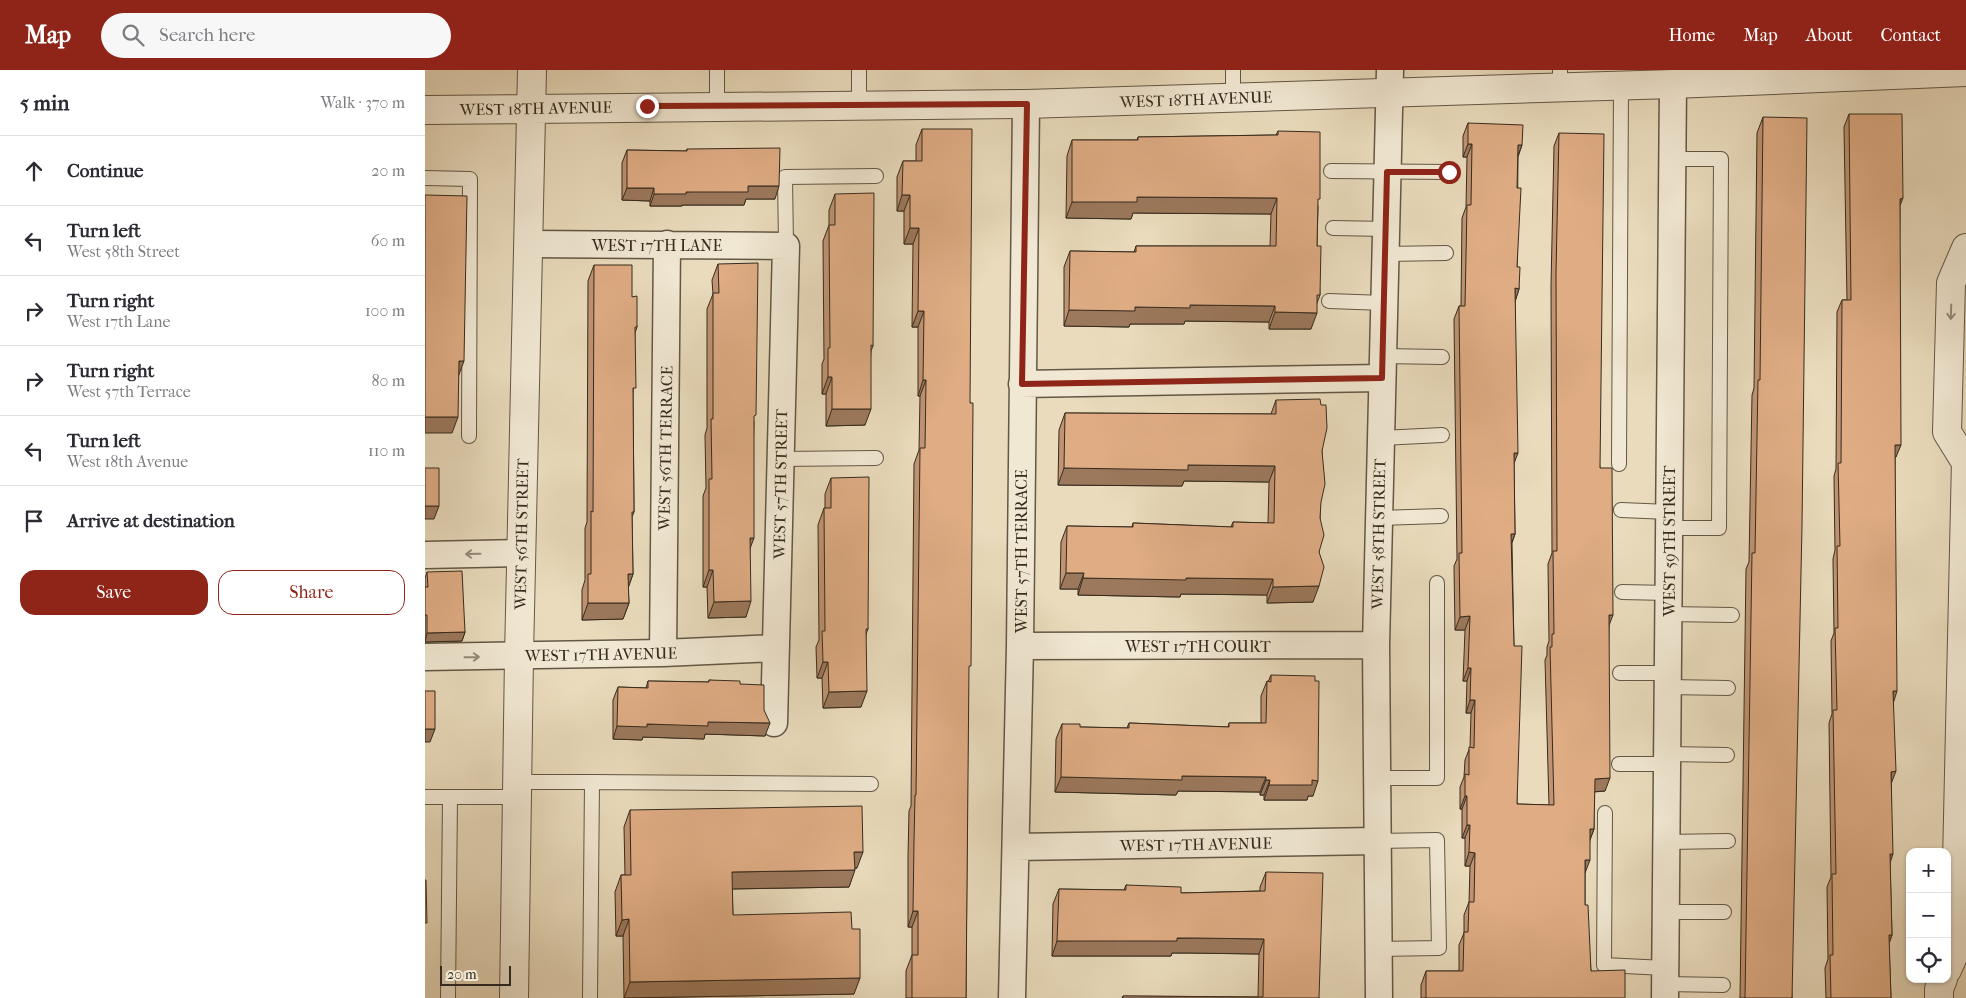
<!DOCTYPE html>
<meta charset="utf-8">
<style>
body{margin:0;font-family:"IM FELL French Canon",serif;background:#f7f7f7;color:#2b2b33}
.controls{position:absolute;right:15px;bottom:15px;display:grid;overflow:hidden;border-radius:10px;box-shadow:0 1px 4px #0004}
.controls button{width:45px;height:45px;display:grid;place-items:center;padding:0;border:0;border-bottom:1px solid #e1e1e2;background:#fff;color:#2b2b33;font:25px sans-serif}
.scale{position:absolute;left:15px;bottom:12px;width:71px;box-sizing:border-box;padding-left:5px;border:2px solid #362b1e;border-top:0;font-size:14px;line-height:18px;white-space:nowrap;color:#362b1e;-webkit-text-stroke:4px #f1e8d3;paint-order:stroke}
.stop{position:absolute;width:15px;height:15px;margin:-11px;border:4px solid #8f2418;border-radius:50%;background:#fff}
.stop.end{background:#8f2418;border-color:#fff;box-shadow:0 1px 5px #0008}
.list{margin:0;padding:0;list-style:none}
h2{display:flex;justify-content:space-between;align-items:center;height:65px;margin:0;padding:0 20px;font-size:21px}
h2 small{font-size:16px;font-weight:400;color:#7c7c81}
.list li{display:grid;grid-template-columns:32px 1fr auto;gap:15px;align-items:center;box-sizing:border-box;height:70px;padding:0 20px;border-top:1px solid #e1e1e2}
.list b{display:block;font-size:19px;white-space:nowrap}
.list p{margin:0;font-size:16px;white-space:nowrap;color:#7c7c81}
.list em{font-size:16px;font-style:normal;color:#7c7c81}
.actions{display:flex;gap:10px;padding:15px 20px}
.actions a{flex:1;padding:11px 0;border:1px solid #8f2418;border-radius:15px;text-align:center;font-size:18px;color:#8f2418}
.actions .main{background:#8f2418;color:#fff}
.icon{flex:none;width:28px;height:28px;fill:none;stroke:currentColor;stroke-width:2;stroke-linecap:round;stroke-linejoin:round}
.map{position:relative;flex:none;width:1541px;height:928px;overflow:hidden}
header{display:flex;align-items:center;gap:30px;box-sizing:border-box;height:70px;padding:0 25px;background:#8f2418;color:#fff}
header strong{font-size:24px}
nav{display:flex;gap:28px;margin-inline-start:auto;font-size:18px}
.search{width:350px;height:45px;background:#f7f7f7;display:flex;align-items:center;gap:12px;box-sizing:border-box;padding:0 18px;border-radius:28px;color:#7c7c81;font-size:19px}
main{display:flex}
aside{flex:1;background:#fff}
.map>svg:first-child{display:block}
</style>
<header>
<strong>Map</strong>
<div class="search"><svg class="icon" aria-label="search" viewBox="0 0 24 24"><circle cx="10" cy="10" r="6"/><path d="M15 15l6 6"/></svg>Search here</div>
<nav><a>Home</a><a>Map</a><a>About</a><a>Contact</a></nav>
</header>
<main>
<aside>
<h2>5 min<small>Walk · 370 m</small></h2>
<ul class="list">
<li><svg class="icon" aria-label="ahead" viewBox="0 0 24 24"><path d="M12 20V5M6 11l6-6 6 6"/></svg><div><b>Continue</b></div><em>20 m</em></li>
<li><svg class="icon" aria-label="left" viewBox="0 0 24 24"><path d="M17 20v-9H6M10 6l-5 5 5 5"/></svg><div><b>Turn left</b><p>West 58th Street</p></div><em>60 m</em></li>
<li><svg class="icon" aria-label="right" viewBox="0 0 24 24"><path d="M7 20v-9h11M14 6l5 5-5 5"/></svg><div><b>Turn right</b><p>West 17th Lane</p></div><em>100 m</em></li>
<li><svg class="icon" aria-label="right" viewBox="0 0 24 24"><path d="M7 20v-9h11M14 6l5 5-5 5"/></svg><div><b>Turn right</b><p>West 57th Terrace</p></div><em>80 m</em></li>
<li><svg class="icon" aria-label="left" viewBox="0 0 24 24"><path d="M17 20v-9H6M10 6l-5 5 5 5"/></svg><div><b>Turn left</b><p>West 18th Avenue</p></div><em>110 m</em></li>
<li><svg class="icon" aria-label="arrive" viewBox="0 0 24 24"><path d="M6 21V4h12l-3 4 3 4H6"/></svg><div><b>Arrive at destination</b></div></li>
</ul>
<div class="actions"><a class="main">Save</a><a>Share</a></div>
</aside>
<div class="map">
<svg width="1541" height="928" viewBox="0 0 1541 928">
<rect width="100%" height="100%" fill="#e9dbbc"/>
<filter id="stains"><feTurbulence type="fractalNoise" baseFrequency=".004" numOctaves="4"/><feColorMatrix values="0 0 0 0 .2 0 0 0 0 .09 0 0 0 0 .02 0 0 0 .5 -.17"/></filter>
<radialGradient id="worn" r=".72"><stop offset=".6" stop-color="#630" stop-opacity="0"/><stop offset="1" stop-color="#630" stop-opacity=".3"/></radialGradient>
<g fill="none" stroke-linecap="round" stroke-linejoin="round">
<defs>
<path id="service" d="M1135 0V18
M808 28V0
M434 35V0
M292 36V0
M906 101 1024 102
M0 108 45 109 44 366
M908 158 961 159
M361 176 360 107 451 106
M960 184 1021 183
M904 231 959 233
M957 286 1017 287
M956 368 1017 365
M355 389 451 388
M1194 394 1196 16
M1196 440 1244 442
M954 448 1016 446
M1244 458H1294L1296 89H1247
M1197 522 1243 523
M1243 544 1307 545
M1195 603H1242
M1242 617 1303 618
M1242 684 1302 685
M1194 694H1242
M951 708H1012V513
M92 712H167
M0 727H25L23 928
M25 727H92
M1180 743 1179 895 1240 898
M951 771 1012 770 1014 878 953 879
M1241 772 1303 771
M1241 842H1299
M1240 914 1298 915
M165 928 167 712 446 714"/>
<path id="minor" d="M104 174 361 176 349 653
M597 314 957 308
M0 485 96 483
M595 576 951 575
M238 583 242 174
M0 587 238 583 351 578
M591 777 951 771
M587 928 595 576 601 34
M954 928 951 575 965 0
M1240 928 1248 14"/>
<path id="tertiary" d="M0 40 601 34 1248 14 1541 2
M1540 391 1522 362 1526 213 1541 178
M1522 900 1530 882 1541 390
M89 928 94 586 107 0
M1514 928V919L1518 909"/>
</defs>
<use href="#service" stroke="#635746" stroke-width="16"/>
<use href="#minor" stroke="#635746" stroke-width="29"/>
<use href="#tertiary" stroke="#635746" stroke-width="30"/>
<use href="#service" stroke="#f1e8d3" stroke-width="14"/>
<use href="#minor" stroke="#f1e8d3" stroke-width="26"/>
<use href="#tertiary" stroke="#f1e8d3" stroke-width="28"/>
</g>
<path fill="#c09472" stroke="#362b1e" d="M1424 44 1475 137 1471 387H1470L1468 632 1465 792 1467 865 1464 874 1466 928H1401L1400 898 1403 889 1402 817 1406 807 1404 653 1407 644 1406 571 1409 563 1408 489 1410 480 1409 406 1411 399 1412 242 1417 230H1422L1419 57Z
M1338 47 1367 928H1315L1321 499 1324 492 1327 325 1329 318 1332 63Z
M1043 53 1097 75 1093 87 1092 197 1094 219 1090 231 1089 393 1090 464 1087 473 1092 734 1124 735 1120 590 1122 585V577L1124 571 1123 494 1127 483 1126 216 1129 76 1134 63 1175 398 1184 556 1180 721 1169 722V759L1165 770 1160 803V835L1166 901 1200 928H996V915L1001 901H1034V875L1039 863V845L1044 832 1045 796H1040V768H1037V739H1035V717L1039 707 1040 690 1045 677 1046 643H1041L1042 611H1038L1040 560H1030L1029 496 1032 489 1029 249 1034 236H1036L1037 148 1041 137 1042 87H1038V66Z
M497 59 545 333 541 928H481V901L487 885V857H483V787L484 741 486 736 489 394 494 380 495 326H493V257H487L488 174H479V141H472V107L478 91H491V75Z
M853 61 893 136 892 176 895 225 892 233 886 259H844V252L760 251 759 254H705L704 257 639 256V197L645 181 709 182 711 176H845L846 144 708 143 706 149 641 148 642 86 647 70H712L713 67 851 65Z
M262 79 350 129H321L319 135H257V136H225V131L197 130V93L202 80 261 81Z
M410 124 448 276 446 281 440 355 401 356V324H397V294L399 289 398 171 404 155V140Z
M293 194 329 352 325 477 321 547 283 548 282 517H278V426L281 418 280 365 282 358V239L288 224 287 210Z
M169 195 207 227 212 257 210 263 208 325 209 442 207 447 208 504 203 518 204 533 198 549 157 550V520L160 510V458L162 452 163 211Z
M851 330 897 381 894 482 888 532 842 533V525L756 524 755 527 653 525V519H635L636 472 642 456 707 457 708 453 806 457 808 452 843 453 844 412 759 411 757 416 633 415 634 360 640 343 846 344Z
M406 408 443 559 441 564 436 637 398 638 397 608H392L391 577 394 570 393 455 399 438H400V424Z
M2 502 40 562 37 571 0 572V508Z
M846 605 888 726H883L882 730H839V725H835V722L753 721 751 725 630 722 631 669 637 654 655 657 702 658 704 653 803 657 804 653H836V626L842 611 843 612Z
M284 610 315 614 339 640 340 666 280 664 279 669 218 667 217 670 188 669V630L193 617 221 618 223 611 284 612Z
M205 740 432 798H430L424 817 307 819 308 845 429 924 199 928 198 866H191L190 822 196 805H200L199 757Z
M841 802 894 928H697L698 926 833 927 834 884 765 883H747L746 886H627L628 834 634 819 699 820 701 815 756 823 835 821V817Z"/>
<path fill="#9c785c" stroke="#362b1e" d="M1043 74H1047L1042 87H1038Z
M1093 75H1097L1092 88Z
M323 116H354L350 129H321L319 135H257V136H225L229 124 261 122Z
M202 118H229L225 131 197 130Z
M477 125H485L479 141H472Z
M712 127 852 128 846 144 708 143 706 149 641 148 647 132Z
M1478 128 1473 141 1475 129Z
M485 158H494L488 174H479Z
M1090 218 1094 219 1090 232Z
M765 235 850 236 844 252 760 251 759 254H705L704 257 639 256 644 240Z
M493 241H499L493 257H487Z
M850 242 892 243 886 259H844Z
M34 291H39L33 307Z
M403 307H407L401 324H397Z
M498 310H501L495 326H493Z
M407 339H446L440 355 401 356Z
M0 347H33L27 363H0Z
M1470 375H1476L1471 387H1465Z
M1089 383H1093L1088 396Z
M763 395 850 396 844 412 759 411 757 416 633 415 639 398Z
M0 436H14L9 449H0Z
M1086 464H1090L1085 477Z
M325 468H329L323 484Z
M284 500H288L282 517H278Z
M641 503H659L653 519H635Z
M203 504H208L202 521Z
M658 508H761L848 509 842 525 756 524 755 527 653 525Z
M894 516 888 532 842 533 848 517Z
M326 531 321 547 283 548 289 532Z
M163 533H204L198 549 157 550Z
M1184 545H1188L1183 558Z
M1045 546 1040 560H1030L1035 547Z
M40 562 37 571 0 572 2 563Z
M398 592H403L397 608H392Z
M1043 598H1046L1042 611H1038Z
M442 621 436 637 398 638 404 622Z
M1468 621H1472L1468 634Z
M1045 630H1050L1046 643H1041Z
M283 652 345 653 340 666 280 664 279 669 218 667 217 670 188 669 192 656Z
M0 659H10L5 672H0Z
M1471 701 1466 714V702Z
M757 706 841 707 835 722 753 721 751 725 630 722 636 707Z
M1185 708 1180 721 1165 722 1170 709Z
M841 710H845L839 725H835Z
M887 710 893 711 888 726H883L882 730H839L844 715Z
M1040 726H1042L1037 739H1035Z
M1042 755H1045L1040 768H1037Z
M1165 759H1169L1164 772Z
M429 782H438L432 798H424Z
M1044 782 1050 783 1045 796H1040Z
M1465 784H1468L1464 796Z
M1160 790H1165L1160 803Z
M430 800 424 817 301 819 307 802Z
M488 841H493L487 857H483Z
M204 849 198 866H191L197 850Z
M1464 865H1467L1462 878Z
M770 868 839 869 834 884 765 883H747L746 886H627L632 871Z
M435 908 429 924 199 928 205 912Z"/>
<path fill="#dfac84" stroke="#362b1e" d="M1424 44H1477L1478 128 1475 129 1476 375H1470L1472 621H1468L1471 701 1466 702 1468 784H1465L1467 865H1464L1466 928H1406L1405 885H1408L1407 804H1411L1408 640H1412L1410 558H1413L1412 476H1415L1413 393H1416L1417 230H1426Z
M1338 47 1382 48 1377 456 1367 928H1320L1327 483H1330L1333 310H1335Z
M1043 53 1098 55 1097 75H1093L1092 118H1096L1092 197H1095L1094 219 1090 218 1093 383H1089L1090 464H1086L1089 576H1097L1092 734 1129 735 1125 577H1127V564H1129L1128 481H1132L1131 203 1134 63 1179 64 1175 398H1187L1188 545H1184L1185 708 1170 709 1169 759H1165V790H1160V835H1163L1166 901 1200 900V928H1001V901H1038L1039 862H1043L1044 832H1049L1050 783 1044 782 1045 755H1042V726H1040V704L1044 705V677L1049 678 1050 630H1045L1046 598H1043L1045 546 1035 547 1034 483H1037L1034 236H1040L1042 135H1046L1047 74H1043Z
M497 59H547L545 333H548L546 596H544L541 928H487V885H493V841H488L489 771 490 725H491L495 378H500L501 310H498L499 241H493L494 158H485V125H477L478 91H497Z
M853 61 895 62V129H893L892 176H896L895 225H892V243L850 242V236L765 235V238L710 237V241L644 240 645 181 711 182V176H851L852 128 712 127V132H647V70H713V67L853 65Z
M355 78 354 116H323V122H261V124H229V118H202V80L262 81V79Z
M449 123 448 276 446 275V339H407V307H403V278H405L404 155H410V124Z
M0 125 42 126 39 291H34L33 347H0Z
M333 193 331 345 329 346V468H325L326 531 289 532 288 500H284V409H287L286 349H288V223H294L293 194Z
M169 195H207V227L212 226V257H210L211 318H208L209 442H207L208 504H203L204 533H163V504H166V441L168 442Z
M895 329 896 335H901L902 358 897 381 900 414 896 432 895 448 899 465 894 482 899 497 894 516 848 517V509L761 508V510L658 508 659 503H641L642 456 708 457V453L808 457V452L849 453 850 396 763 395V400L639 398 640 343 851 344V330Z
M0 398H14V436H0Z
M444 407 443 559H441L442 621 404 622 403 592H398L397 561H400L399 438H406V408Z
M37 501 40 562 2 563V545H0V517H3L2 502Z
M846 605 890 606V611H894L893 711 887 710V715H844L845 710H841V707L757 706V710L636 707 637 654H655V657L704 658V653L804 657V653H841L842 611 846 612Z
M284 610 315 611V614L339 615V640L345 653 283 652V656L222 654V657L192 656 193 617 223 618V611L284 612Z
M0 621H10V659H0Z
M437 736 438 782H429L430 800 307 802 308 845 426 842 427 859H435V908L205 912 204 849 197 850 196 805H206L205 740Z
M841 802 898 803 894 928H698V926L838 927 839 869 770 868H752V871H632L634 819 701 820V815L756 817V823L840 821Z
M0 810H1L2 853H0Z"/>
<defs><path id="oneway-shaft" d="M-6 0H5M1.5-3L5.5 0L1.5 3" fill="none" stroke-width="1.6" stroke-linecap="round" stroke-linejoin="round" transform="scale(1.25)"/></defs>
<g stroke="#948a78">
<use href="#oneway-shaft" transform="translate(1526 242) rotate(92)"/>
<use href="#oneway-shaft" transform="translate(48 484) rotate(179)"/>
<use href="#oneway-shaft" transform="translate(47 587) rotate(-1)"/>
</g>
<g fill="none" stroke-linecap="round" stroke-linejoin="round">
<path stroke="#8f2418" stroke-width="6" d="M222 36 602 34 597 314 957 308 962 102H1024"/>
</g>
<g text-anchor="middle" stroke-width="4" stroke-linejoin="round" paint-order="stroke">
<g font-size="16" fill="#362b1e" stroke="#f1e8d3">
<text transform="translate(771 29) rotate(-2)" y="6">WEST 18TH AVENUE</text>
<text transform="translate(111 38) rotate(-1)" y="6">WEST 18TH AVENUE</text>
<text x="232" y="181">WEST 17TH LANE</text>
<text transform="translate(240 378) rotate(-89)" y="6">WEST 56TH TERRACE</text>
<text transform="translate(355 414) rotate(-89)" y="6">WEST 57TH STREET</text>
<text transform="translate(96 464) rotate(-89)" y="6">WEST 56TH STREET</text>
<text transform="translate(953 464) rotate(-89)" y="6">WEST 58TH STREET</text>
<text transform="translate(1244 471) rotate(-90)" y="6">WEST 59TH STREET</text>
<text transform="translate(596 481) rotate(-90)" y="6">WEST 57TH TERRACE</text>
<text x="773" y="582">WEST 17TH COURT</text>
<text transform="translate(176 584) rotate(-1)" y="6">WEST 17TH AVENUE</text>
<text transform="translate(771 774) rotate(-1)" y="6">WEST 17TH AVENUE</text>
</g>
</g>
<rect width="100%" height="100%" filter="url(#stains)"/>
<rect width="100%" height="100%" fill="url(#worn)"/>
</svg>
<div class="controls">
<button>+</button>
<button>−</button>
<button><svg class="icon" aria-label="locate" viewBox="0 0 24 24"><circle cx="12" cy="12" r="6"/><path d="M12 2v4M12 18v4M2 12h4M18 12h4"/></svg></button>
</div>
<div class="scale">20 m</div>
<div class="stop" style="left:1024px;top:102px"></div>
<div class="stop end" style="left:222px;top:36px"></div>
</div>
</main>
